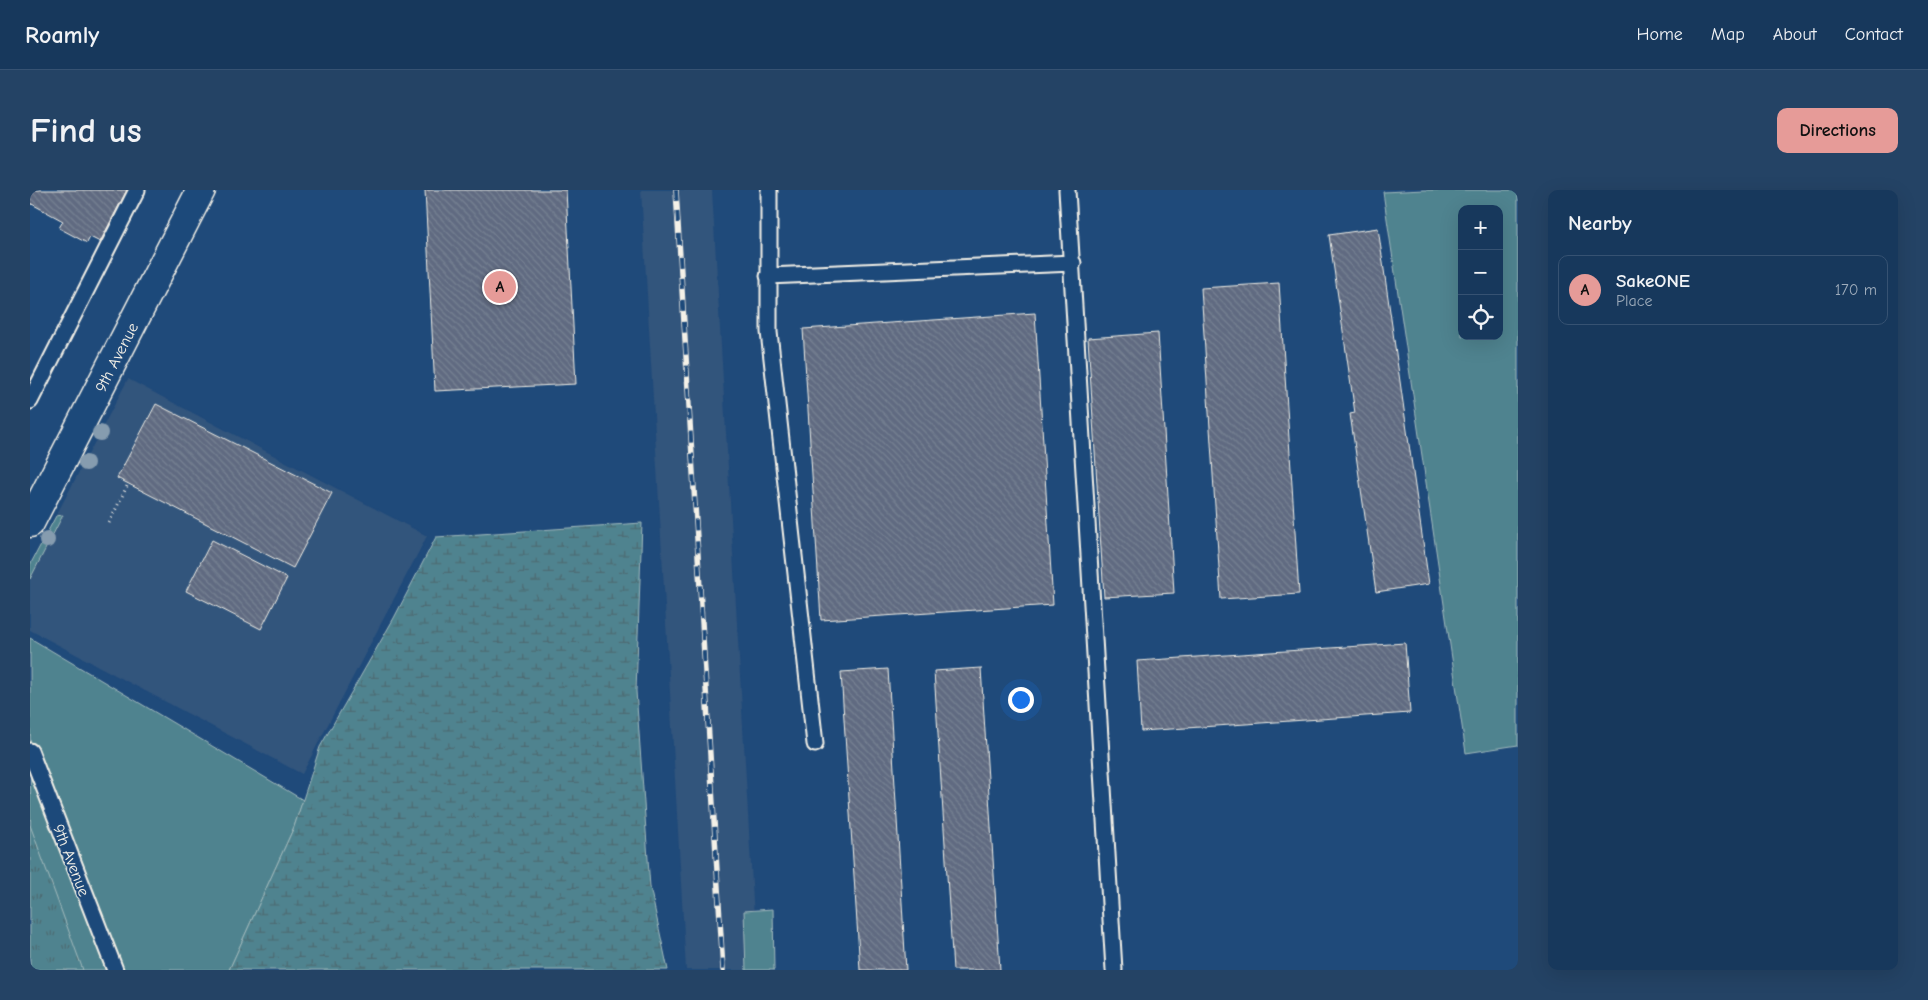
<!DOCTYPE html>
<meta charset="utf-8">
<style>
body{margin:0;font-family:"Comic Neue",sans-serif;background:#244365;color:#f1f3f6}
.controls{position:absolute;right:15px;top:15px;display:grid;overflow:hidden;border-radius:10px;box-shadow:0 5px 20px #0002}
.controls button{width:45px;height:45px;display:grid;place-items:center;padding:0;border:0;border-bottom:1px solid #365272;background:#17385c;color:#f1f3f6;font:25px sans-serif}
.you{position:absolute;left:990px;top:509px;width:18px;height:18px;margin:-12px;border:4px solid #fff;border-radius:50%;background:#1a73e8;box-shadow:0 0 0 8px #1a73e833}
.badge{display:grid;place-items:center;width:32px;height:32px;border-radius:50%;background:#e69b98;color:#111;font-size:16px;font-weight:700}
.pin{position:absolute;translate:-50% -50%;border:2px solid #fff;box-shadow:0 1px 5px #0006}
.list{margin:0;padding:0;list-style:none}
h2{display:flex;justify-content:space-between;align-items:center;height:65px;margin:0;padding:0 20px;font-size:21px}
h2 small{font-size:16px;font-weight:400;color:#9eacbb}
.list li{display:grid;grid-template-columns:32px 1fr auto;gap:15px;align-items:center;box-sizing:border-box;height:70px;margin:0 10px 10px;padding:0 10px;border:1px solid #365272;border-radius:10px}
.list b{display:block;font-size:19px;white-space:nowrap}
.list p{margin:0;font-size:16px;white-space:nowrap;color:#9eacbb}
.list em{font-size:16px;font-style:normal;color:#9eacbb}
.icon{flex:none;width:28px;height:28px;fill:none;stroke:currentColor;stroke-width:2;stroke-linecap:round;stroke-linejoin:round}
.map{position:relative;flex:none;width:1488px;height:780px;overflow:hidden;border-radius:10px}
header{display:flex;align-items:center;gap:30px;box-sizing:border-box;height:70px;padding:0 25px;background:#17385c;border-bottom:1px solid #365272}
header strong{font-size:24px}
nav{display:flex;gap:28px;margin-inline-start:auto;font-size:18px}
.intro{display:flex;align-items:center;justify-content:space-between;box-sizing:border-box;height:120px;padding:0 30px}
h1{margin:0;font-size:35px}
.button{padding:12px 22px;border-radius:10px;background:#e69b98;color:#111;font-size:18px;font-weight:700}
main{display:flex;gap:30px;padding:0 30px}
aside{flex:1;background:#17385c;border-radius:10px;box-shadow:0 5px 20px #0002}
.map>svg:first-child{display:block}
</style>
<header>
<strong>Roamly</strong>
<nav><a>Home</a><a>Map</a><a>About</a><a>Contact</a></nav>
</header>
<div class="intro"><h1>Find us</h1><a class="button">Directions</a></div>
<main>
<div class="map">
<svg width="1488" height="780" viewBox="0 0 1488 780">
<defs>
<pattern id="wetland-marsh" width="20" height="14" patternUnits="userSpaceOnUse" patternTransform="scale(1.25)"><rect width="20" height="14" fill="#50838f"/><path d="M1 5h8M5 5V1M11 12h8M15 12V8" fill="none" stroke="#4d6b72"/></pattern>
<pattern id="park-tufts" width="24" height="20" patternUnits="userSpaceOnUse" patternTransform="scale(1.25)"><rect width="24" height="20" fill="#50838f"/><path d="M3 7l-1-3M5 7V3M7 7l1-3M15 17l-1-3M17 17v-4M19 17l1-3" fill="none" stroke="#4d6b72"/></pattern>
<pattern id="building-back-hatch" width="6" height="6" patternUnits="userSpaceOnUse" patternTransform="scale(1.25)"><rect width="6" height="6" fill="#606b81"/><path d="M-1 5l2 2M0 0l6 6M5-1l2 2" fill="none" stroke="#778193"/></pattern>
</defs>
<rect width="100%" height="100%" fill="#1f4a7a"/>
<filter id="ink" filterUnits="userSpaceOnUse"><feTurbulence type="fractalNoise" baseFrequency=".02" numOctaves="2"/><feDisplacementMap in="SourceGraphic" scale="10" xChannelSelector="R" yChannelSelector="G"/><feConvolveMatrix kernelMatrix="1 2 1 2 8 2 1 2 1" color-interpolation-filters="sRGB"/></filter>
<g filter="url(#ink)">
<path fill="#32547c" d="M611 0H682L727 780H656Z
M98 189 397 346 272 584 0 440V375Z"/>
<path fill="#50838f" stroke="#a2babc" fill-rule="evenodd" d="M1394 0H1488V555L1436 563 1353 2ZM1432 19H1469V146H1432Z
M33 325 0 389V375L26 326Z
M0 448 273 610 264 637 199 780H1Z
M743 719 744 780H716L714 721Z"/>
<path fill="url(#wetland-marsh)" stroke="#a2babc" d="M612 333 606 501 620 697 638 780H199L264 637 290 557 364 428 406 347Z"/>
<path fill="url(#park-tufts)" stroke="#a2babc" d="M0 635 53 780H0Z"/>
<path fill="url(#building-back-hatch)" stroke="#f4f1e8" d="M0 0H97L70 52 60 47 57 53 29 38 33 31 0 13Z
M395 0H536L546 194 405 201Z
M1348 38 1399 394 1346 402 1320 224 1325 223 1299 45Z
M1249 93 1269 404 1191 409 1171 98Z
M1005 123 1023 415 791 430 773 139Z
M1128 143 1144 403 1074 407 1058 148Z
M126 214 302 303 263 378 87 288Z
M182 350 257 388 231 439 156 401Z
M1375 453 1380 523 1111 541 1107 471Z
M951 478 970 780H923L904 481Z
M858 479 876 780H830L811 482Z"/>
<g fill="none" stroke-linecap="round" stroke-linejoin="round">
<defs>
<path id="lane" d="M739 0V142L785 554
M1037 0 1084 780
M738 86 1043 73
M0 211 107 0
M0 561 85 780"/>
<path id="street" d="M0 333 171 0"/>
</defs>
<use href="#lane" stroke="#f4f1e8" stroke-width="19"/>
<use href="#street" stroke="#f4f1e8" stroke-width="31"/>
<path stroke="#f4f1e8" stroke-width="3" stroke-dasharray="1 4" stroke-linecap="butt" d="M79 333 98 294"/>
<use href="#lane" stroke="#1f4a7a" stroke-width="15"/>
<use href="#street" stroke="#1f4a7a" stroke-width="28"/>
<defs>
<path id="rail" d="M646 0 693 780"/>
</defs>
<use href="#rail" stroke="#f4f1e8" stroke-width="5.5"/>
<use href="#rail" stroke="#1f4a7a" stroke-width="4" stroke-dasharray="11" stroke-linecap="butt"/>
</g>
<g fill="#869caf">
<circle cx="70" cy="243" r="8"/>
<circle cx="56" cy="273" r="8"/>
<circle cx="17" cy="350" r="8"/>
</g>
</g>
<g text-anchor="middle" stroke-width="4" stroke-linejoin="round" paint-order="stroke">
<g font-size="16" fill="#f4f1e8" stroke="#1f4a7a">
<text transform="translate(86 167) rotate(-63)" y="6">9th Avenue</text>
<text transform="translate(42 670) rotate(69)" y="6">9th Avenue</text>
</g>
</g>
</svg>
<div class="controls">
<button>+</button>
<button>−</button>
<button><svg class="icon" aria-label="locate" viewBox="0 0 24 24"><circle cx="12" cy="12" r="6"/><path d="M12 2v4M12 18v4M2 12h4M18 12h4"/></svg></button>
</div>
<div class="you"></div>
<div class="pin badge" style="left:470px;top:97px">A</div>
</div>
<aside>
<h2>Nearby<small></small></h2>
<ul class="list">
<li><span class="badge">A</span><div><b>SakeONE</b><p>Place</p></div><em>170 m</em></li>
</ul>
</aside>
</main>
